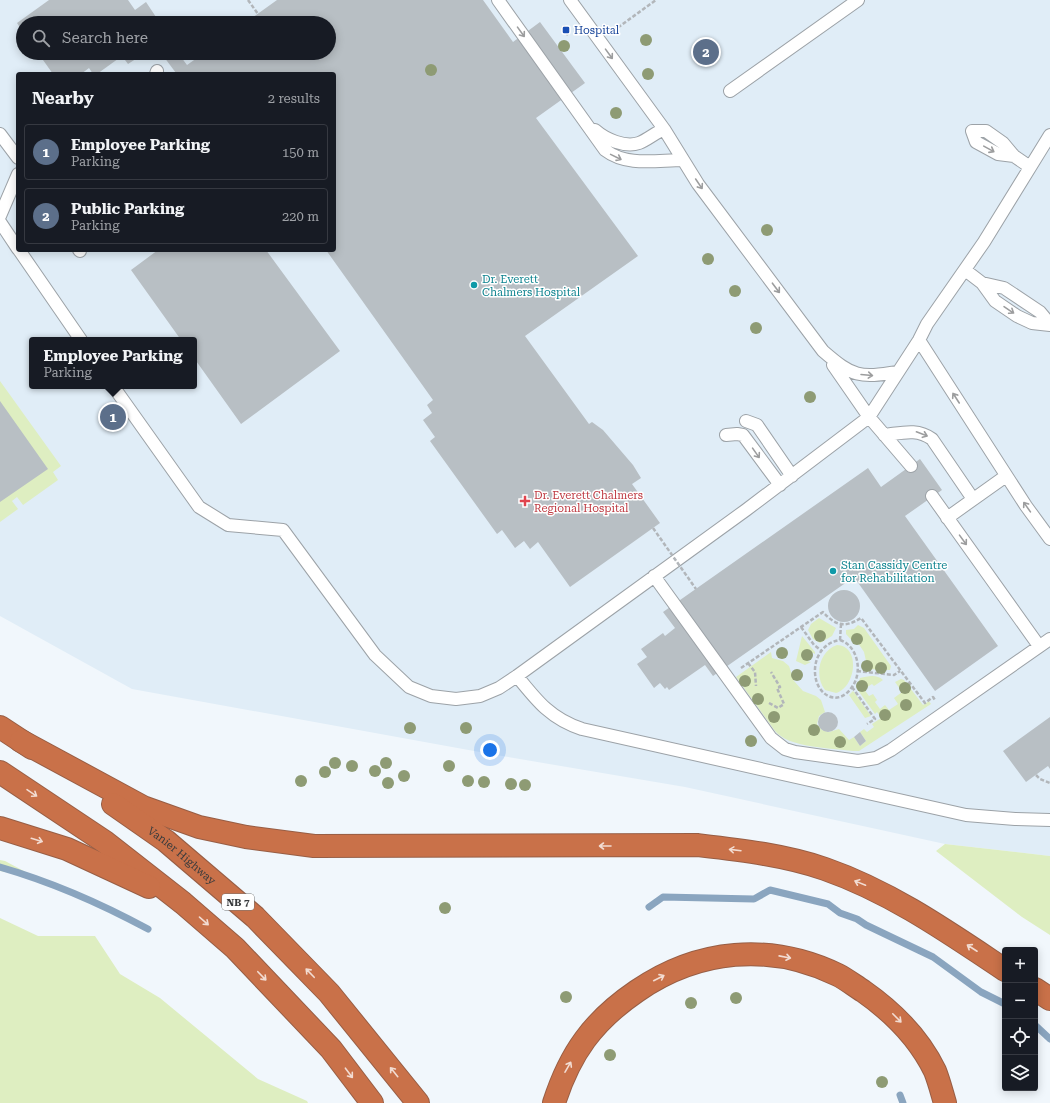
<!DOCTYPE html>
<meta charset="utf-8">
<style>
body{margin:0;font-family:"Roboto Serif",serif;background:#242831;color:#f1f3f6}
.controls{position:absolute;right:12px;bottom:12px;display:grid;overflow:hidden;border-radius:4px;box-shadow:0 2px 10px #0003}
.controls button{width:36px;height:36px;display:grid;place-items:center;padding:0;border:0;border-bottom:1px solid #363941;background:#171b24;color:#f1f3f6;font:20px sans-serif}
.you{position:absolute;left:490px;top:750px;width:14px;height:14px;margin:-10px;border:3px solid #fff;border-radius:50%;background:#1a73e8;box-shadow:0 0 0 6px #1a73e833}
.badge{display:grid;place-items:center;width:26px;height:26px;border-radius:50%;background:#0b8043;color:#fff;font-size:13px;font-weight:700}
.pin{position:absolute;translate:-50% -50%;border:2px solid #fff;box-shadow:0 1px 4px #0006}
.popup{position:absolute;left:29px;top:337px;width:168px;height:52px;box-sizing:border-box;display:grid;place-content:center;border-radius:4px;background:#171b24;filter:drop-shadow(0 1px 3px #0005);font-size:13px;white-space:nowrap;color:#9ea1a6}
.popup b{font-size:15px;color:#f1f3f6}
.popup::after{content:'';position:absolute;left:50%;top:100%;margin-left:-8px;border:8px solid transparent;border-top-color:#171b24}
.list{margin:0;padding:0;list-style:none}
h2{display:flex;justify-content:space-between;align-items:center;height:52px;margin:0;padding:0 16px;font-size:17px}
h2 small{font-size:13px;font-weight:400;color:#9ea1a6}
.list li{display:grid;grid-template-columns:26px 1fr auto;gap:12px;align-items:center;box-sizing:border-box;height:56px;margin:0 8px 8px;padding:0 8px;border:1px solid #363941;border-radius:4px}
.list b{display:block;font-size:15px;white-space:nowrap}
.list p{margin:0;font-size:13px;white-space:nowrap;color:#9ea1a6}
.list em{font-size:13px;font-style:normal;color:#9ea1a6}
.icon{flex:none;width:22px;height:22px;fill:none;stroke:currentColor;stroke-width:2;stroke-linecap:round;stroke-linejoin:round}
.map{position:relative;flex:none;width:1050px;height:1103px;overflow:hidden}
.search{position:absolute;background:#171b24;box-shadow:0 2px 10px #0003;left:16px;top:16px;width:320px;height:44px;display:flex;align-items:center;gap:10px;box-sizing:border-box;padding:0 14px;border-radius:22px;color:#9ea1a6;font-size:15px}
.panel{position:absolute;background:#171b24;box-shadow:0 2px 10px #0003;left:16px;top:72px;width:320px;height:180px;border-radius:4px}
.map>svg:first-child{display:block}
</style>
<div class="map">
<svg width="1050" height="1103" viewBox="0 0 1050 1103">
<rect width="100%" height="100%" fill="#f1f7fc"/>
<path fill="#e0edf7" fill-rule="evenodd" d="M0 0H1050V856L945 844 685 787 496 755 132 689 0 616ZM23 23H329V53H23ZM18 74H334V250H18ZM32 340H194V386H32Z"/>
<path fill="#deeec1" d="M0 381 61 466 53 472 58 480 23 505 17 497 12 501 18 509 0 522Z
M819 618 836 628 832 636 820 643 813 639 808 630 811 624Z
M858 625 864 628 891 666 890 670 865 669 862 667V662L866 661 864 652 858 643H854L846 634V630L854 629Z
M802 636 815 652V654L811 652 807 661 811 662 805 665 796 661Z
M837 645C861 646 856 687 836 693L825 690C814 676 819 651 837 645Z
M771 652 772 658 783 661 789 666 794 681 803 691 816 696 821 700 825 712 819 716 817 724 822 730 829 732 839 729 849 740 854 737 860 746 866 741 860 732 864 729 867 732 874 727 872 724 881 718 877 712 875 714 857 689 860 678C868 676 877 674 883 680L874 686 872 684 864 689 869 696 873 694 877 700 875 702 880 709 885 705 889 710 898 704 894 698 902 692 895 682 901 679 904 680 923 705 929 701 931 704 859 751H853C831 748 789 748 775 731L736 677Z
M853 691 854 692 871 716 865 718 849 695Z
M945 844 1050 856V935L1022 917 936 851Z
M0 860 5 861 35 877 0 871Z
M0 918 38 936H95L120 974 160 998 258 1079 307 1101 308 1103H0Z"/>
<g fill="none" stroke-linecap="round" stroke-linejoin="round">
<path stroke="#8aa5bf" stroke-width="7" d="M0 867C52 882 100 903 148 929
M649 907 663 897 754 899 770 890 828 904 840 913 857 919 866 925 933 957 981 992 1005 1004
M1035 1025 1050 1039
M900 1095 903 1103"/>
</g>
<path fill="#b8bfc4" d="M49 0H128L135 10 146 2 160 23H23V32L17 23Z
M277 0H483L513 42 540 22 585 83 536 118 638 256 525 336 589 424 592 422 603 430 633 465 641 478 632 484 660 523 570 587 538 542 530 549 524 541 515 548 502 530 497 534 430 441 435 437 423 420 432 413 427 405 433 400 326 250H334V74H174L176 73 161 53H178L187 65 204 53H329V23H245Z
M565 25 570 33 567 36 561 27Z
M38 53H145L128 64 122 56 97 74H93L89 68 81 74H53Z
M158 250H266L340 351 241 424 194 358V340H181L131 270Z
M0 401 48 469 0 502Z
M920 459 942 490 905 516 998 646 935 691 854 577 713 676 705 665 669 690 667 687 665 689 660 683 654 688 637 664 647 657 641 649 663 633 665 636 675 628 663 612 868 468 881 487Z
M828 606a16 16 0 1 1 32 0a16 16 0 1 1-32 0Z
M818 722a10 10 0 1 1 20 0a10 10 0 1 1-20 0Z
M1050 717V769L1048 766 1026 782 1003 751Z
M860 732 866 741 860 746 854 737Z"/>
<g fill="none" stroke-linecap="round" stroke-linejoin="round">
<defs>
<path id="service" d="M498 0 605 150C627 167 657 160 683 160
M570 0 664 129 698 184 823 351C853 377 859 378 898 372
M156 74 157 71
M730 91 858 0
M595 130C605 139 625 148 639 143 647 140 655 133 664 129
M0 134 18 158
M1014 156 998 154 976 142 972 131H986L1003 143 1014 156 1030 167
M0 216 18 174
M0 222 18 249
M19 250 81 340
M79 250 80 251
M965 270 982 283 995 301 1017 316 1032 323 1050 325
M982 283 1004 288 1040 312 1050 324
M919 340 1026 506 1050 539
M833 365 869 417 911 466
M113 386 199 507 228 525 283 530 375 655 409 687 431 696 456 699 480 696 499 688 517 676 746 510 869 417 919 340 927 324 984 242 1050 135
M746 421 757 425 792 476
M726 435 737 434 743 435 780 485
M884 435C902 433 917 428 932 439L973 499
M932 496 1039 646
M947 518 1006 476
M654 576 771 738 785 749 795 752 858 761 876 758 891 750 1050 639
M517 676C537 701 551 719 582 729L966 815 1015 819 1050 820"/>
<g id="motorway">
<path d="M0 727 32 748"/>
<path d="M21 741 143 807 199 827 246 837 314 846 697 845C740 850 785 855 825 869 891 892 948 932 1005 970"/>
<path d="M0 772 105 842 183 903 235 948 331 1049 372 1103"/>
<path id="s1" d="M113 804 166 841 255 917 329 993 418 1103"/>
<path d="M0 828 67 849 149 887"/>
<path d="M1035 989 1050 999"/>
<path d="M554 1103C570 1053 593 1021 637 991 698 949 770 942 838 975 846 979 855 986 863 991 893 1012 919 1038 935 1071 939 1081 942 1093 945 1103"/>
</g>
</defs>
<use href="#service" stroke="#9ca2a7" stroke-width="14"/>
<use href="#motorway" stroke="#975e45" stroke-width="24"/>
<path stroke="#b2b6ba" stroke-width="2.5" stroke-dasharray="4 2" stroke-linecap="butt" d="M248 0 258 14
M613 31 656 0
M801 627 814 645 822 651
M840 640C858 646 863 672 852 687 838 708 816 695 815 673 814 657 824 642 840 640Z
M840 640 841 624
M748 663 755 672 756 686
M741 668 823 612C836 626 845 628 861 618L925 703 933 697 935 700
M857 671 894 675 900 671
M852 687 875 719 867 724
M769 703 778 708 784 704 777 688 780 687 771 672
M1036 775 1040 779 1050 783"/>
<use href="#service" stroke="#fff" stroke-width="12"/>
<use href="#motorway" stroke="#c97149" stroke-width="22"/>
<path stroke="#b2b6ba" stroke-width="2.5" stroke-dasharray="4 2" stroke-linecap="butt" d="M653 528 696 589"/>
</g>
<g fill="#8e9b74">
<circle cx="646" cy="40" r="6"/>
<circle cx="564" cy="46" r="6"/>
<circle cx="431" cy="70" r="6"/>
<circle cx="648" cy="74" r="6"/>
<circle cx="616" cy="113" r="6"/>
<circle cx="767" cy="230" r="6"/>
<circle cx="708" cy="259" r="6"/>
<circle cx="735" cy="291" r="6"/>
<circle cx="756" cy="328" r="6"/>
<circle cx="810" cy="397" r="6"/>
<circle cx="820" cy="636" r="6"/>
<circle cx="857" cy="639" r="6"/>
<circle cx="782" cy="653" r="6"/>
<circle cx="807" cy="655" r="6"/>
<circle cx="867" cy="666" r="6"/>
<circle cx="881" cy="668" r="6"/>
<circle cx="797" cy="675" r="6"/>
<circle cx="745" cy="681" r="6"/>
<circle cx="862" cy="686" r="6"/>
<circle cx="905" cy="688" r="6"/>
<circle cx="758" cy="699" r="6"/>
<circle cx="906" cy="705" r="6"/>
<circle cx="885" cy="715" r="6"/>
<circle cx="774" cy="717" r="6"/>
<circle cx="410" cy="728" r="6"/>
<circle cx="466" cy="728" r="6"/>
<circle cx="814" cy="730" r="6"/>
<circle cx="751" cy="741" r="6"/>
<circle cx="840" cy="742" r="6"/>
<circle cx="335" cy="763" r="6"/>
<circle cx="386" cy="763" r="6"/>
<circle cx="352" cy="766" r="6"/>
<circle cx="449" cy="766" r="6"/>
<circle cx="375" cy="771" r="6"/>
<circle cx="325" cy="772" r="6"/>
<circle cx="404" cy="776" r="6"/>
<circle cx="301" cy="781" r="6"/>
<circle cx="468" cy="781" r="6"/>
<circle cx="484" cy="782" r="6"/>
<circle cx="388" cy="783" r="6"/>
<circle cx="511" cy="784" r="6"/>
<circle cx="525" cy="785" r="6"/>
<circle cx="445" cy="908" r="6"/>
<circle cx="566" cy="997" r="6"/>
<circle cx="736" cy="998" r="6"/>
<circle cx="691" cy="1003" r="6"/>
<circle cx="610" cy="1055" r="6"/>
<circle cx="882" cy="1082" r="6"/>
</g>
<defs><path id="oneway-shaft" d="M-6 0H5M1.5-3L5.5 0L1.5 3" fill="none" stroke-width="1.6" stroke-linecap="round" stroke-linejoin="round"/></defs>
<g stroke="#9c9d9e">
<use href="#oneway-shaft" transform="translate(521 32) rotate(54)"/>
<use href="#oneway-shaft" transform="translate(609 54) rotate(54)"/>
<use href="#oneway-shaft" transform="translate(989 149) rotate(29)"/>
<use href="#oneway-shaft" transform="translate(616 157) rotate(26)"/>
<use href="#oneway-shaft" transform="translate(699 184) rotate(56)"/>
<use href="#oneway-shaft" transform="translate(776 288) rotate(53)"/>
<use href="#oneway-shaft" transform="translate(1009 310) rotate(34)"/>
<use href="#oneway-shaft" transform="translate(867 375) rotate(5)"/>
<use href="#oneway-shaft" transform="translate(956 398) rotate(-123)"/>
<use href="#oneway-shaft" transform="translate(922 434) rotate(21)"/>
<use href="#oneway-shaft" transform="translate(756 453) rotate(55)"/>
<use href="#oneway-shaft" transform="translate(1027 507) rotate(-125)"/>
<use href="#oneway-shaft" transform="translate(963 540) rotate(54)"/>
</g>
<g stroke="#f2dcd2">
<use href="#oneway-shaft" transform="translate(32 793) rotate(34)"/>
<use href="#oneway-shaft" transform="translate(37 840) rotate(17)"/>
<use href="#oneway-shaft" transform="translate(605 846) rotate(180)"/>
<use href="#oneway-shaft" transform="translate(735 850) rotate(-173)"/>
<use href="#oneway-shaft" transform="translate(860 883) rotate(-158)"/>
<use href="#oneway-shaft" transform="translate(204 921) rotate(41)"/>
<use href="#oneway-shaft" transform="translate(972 948) rotate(-147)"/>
<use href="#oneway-shaft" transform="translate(785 957) rotate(11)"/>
<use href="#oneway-shaft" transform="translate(310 973) rotate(-134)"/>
<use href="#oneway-shaft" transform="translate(262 976) rotate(46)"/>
<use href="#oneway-shaft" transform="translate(659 978) rotate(-27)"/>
<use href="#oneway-shaft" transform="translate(897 1018) rotate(45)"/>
<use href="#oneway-shaft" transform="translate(568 1067) rotate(-60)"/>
<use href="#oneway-shaft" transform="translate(394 1072) rotate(-129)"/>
<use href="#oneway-shaft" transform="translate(349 1073) rotate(53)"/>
</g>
<rect fill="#1a4fb4" stroke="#fff" stroke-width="1.5" x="562" y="26" width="8" height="8" rx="2"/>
<g fill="#0f9aa8" stroke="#fff" stroke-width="1.5">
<circle cx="474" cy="285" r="4"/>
<circle cx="833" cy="571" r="4"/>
</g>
<path fill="#e0444e" stroke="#fff" stroke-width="1.5" d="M523 495h4v4h4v4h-4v4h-4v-4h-4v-4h4z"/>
<g text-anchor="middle" stroke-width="3" stroke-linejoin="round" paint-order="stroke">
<rect fill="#fff" stroke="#747677" stroke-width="1" x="222" y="894" width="32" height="16" rx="3"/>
<g font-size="10" font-weight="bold" fill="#393b3d">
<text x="238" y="906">NB 7</text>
</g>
<g font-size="11" fill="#164399" stroke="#fff" text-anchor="start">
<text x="574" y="34">Hospital</text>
</g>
<g font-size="11" fill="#0d838f" stroke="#fff" text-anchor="start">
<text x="482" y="283">Dr. Everett<tspan x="482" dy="13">Chalmers Hospital</tspan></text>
<text x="841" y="569">Stan Cassidy Centre<tspan x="841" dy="13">for Rehabilitation</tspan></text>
</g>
<g font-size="11" fill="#be3a42" stroke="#fff" text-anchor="start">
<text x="534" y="499">Dr. Everett Chalmers<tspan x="534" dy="13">Regional Hospital</tspan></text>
</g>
<g font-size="11" fill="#393b3d" stroke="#fff">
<text dy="4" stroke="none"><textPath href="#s1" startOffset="86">Vanier Highway</textPath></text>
</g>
</g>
</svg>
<div class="controls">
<button>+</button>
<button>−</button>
<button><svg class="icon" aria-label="locate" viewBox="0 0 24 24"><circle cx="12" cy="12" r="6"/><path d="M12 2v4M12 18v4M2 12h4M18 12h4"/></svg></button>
<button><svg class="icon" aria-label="layers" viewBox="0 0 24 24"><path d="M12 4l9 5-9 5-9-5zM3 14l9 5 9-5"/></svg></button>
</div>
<div class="you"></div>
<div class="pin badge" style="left:113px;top:417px;background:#5c6f8a">1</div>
<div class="popup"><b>Employee Parking</b>Parking</div>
<div class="pin badge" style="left:706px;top:52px;background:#5c6f8a">2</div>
<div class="search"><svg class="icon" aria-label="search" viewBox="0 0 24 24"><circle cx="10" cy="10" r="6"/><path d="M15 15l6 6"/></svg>Search here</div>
<section class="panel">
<h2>Nearby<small>2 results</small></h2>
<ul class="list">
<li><span class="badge" style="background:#5c6f8a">1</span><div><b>Employee Parking</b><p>Parking</p></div><em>150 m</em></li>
<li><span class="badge" style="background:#5c6f8a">2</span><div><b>Public Parking</b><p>Parking</p></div><em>220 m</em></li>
</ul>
</section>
</div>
